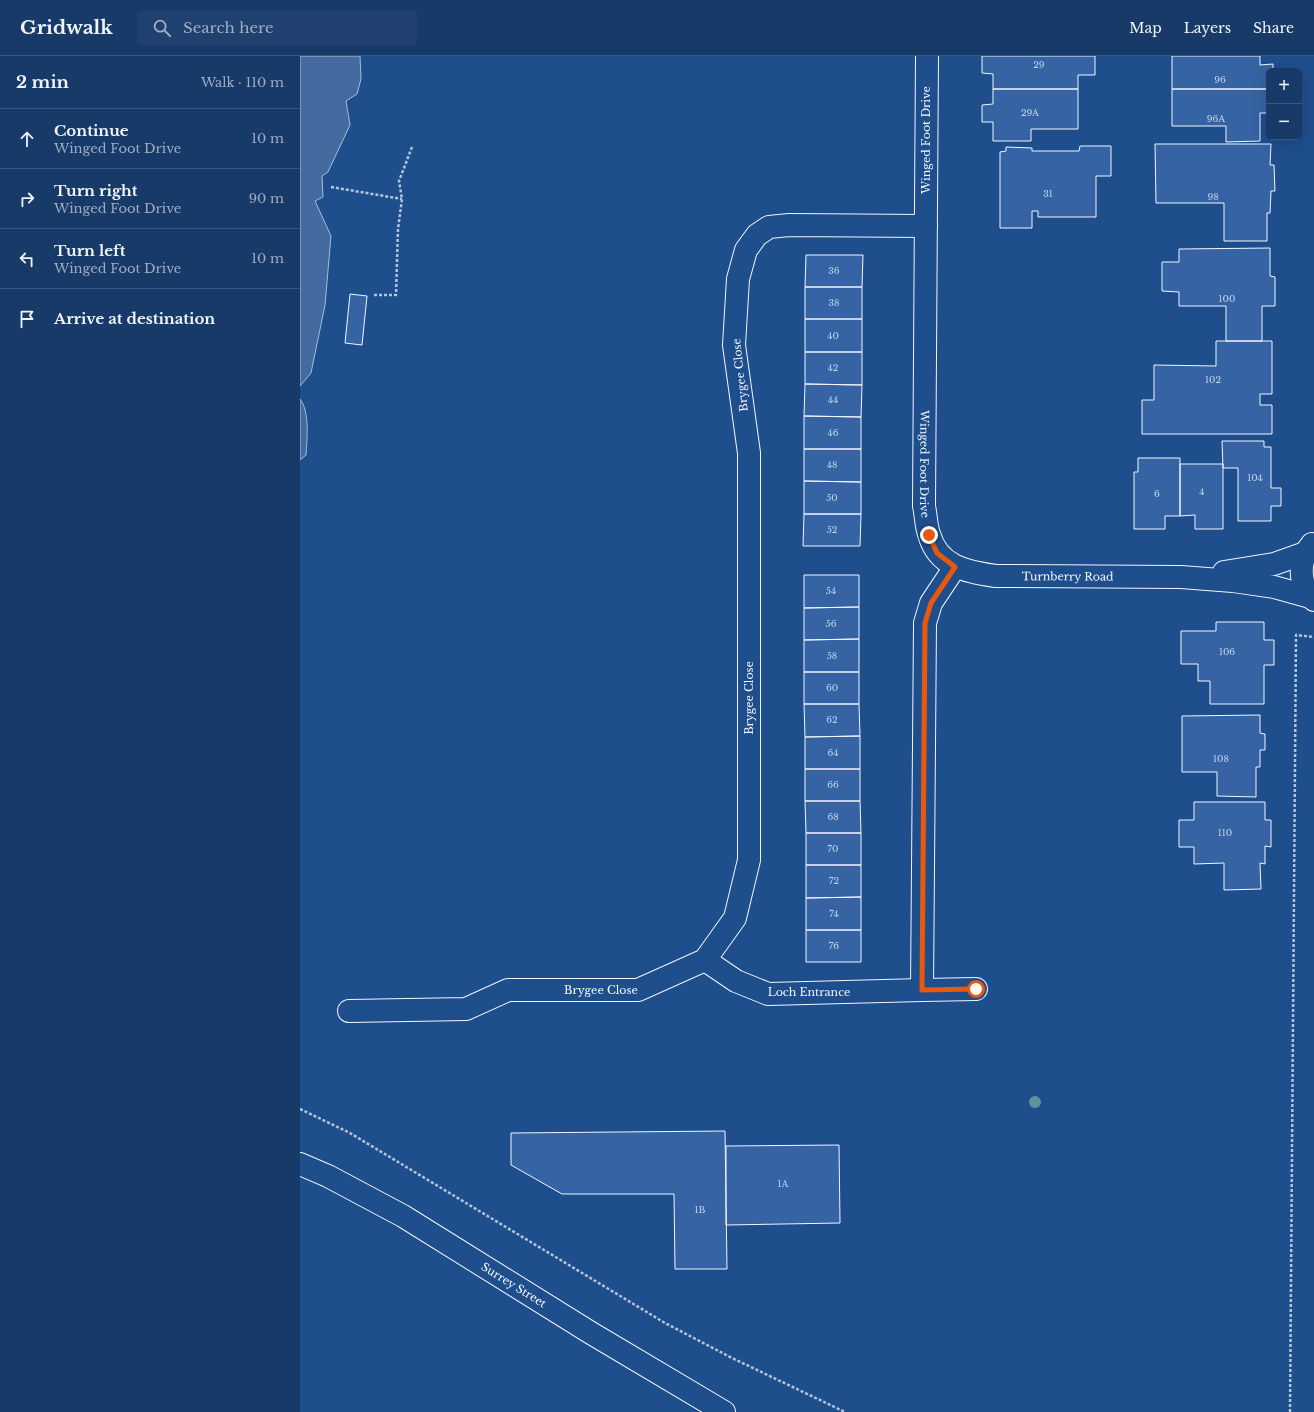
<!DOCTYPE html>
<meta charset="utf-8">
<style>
body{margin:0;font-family:"Libre Baskerville",serif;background:#20416f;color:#f1f3f6}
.controls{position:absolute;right:12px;top:12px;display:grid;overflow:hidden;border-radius:6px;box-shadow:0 4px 16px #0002}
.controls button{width:36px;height:36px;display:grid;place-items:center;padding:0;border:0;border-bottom:1px solid #36547d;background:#173a69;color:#f1f3f6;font:20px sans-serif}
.stop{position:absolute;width:12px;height:12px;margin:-9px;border:3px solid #ea580c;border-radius:50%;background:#fff}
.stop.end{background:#ea580c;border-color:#fff;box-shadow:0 1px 4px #0008}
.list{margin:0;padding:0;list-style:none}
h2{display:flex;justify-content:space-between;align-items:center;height:52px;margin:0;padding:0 16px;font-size:17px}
h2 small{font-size:13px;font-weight:400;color:#9eadc0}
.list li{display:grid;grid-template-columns:26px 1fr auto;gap:12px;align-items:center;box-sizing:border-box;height:60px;padding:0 16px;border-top:1px solid #36547d}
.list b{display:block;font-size:15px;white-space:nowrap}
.list p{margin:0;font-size:13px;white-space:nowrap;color:#9eadc0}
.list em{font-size:13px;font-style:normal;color:#9eadc0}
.icon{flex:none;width:22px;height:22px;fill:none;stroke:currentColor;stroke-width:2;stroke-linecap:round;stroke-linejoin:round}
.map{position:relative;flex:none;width:1014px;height:1356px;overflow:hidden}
header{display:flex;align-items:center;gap:24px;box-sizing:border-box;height:56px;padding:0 20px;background:#173a69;border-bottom:1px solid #36547d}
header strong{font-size:19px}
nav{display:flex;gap:22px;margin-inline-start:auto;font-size:14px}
.search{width:280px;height:36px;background:#20416f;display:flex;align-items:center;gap:10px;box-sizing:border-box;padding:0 14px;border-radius:6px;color:#9eadc0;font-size:15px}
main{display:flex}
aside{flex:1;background:#173a69}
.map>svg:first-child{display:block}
</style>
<header>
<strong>Gridwalk</strong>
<div class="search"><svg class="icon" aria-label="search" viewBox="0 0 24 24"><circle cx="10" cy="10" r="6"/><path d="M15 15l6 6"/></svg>Search here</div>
<nav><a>Map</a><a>Layers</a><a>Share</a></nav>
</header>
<main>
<aside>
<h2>2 min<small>Walk · 110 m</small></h2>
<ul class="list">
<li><svg class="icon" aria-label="ahead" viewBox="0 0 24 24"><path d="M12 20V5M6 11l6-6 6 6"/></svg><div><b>Continue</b><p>Winged Foot Drive</p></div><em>10 m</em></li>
<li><svg class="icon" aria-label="right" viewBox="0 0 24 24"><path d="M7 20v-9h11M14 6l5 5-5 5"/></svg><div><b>Turn right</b><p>Winged Foot Drive</p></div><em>90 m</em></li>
<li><svg class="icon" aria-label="left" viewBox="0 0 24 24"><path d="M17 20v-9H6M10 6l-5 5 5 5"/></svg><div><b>Turn left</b><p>Winged Foot Drive</p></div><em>10 m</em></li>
<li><svg class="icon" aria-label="arrive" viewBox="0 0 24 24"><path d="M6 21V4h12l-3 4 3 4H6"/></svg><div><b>Arrive at destination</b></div></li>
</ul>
</aside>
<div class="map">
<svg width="1014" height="1356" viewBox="0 0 1014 1356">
<rect width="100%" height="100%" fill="#1f4e8c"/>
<path fill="#446ba0" stroke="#a8bbd7" d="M0 0H60L61 23 57 38 46 45 50 69 28 116 22 120 23 141 15 145 31 180 25 249 11 317 0 330Z
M0 343C10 356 7 383 6 399L0 404Z"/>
<path fill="#3563a3" stroke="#f2f6ff" d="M682 0H795V19H778V33H693V18L682 17Z
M872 0H960V9L973 8V15H969V33H872Z
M693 33H778V73H731V85H693V66H682V49L693 48Z
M872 33H969V57H960V85L926 86V70H872Z
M855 88H971L970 109H974L975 135H971L970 157H967V185H924V147H856Z
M780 90H811V120H796V161H738V155H732V172H700V96L706 95V91L732 92V95H779Z
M970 192V220L975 221V250H962V285H926V250H879V236L862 235V206H879V193Z
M506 199H563L562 231H505Z
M505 231H562V263H505Z
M50 238 67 240 62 289 45 287Z
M505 263H562V296H505Z
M916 285H972V338H960V349H972V378H842V344H854V309L916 310Z
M505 296H562V329L505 328Z
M505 328 562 329 561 361 504 360Z
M504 360 561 361V393H504Z
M922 385H964V391H971V432H981V450H971V465H938V412H923Z
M504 393H561V426L504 425Z
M838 402H880V460H865V473H834V416H838Z
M880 408H923V473H895V459L880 460Z
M504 425 561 426V458H504Z
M504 458H561L560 490H503Z
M504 519H559V551L504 552Z
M559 551V583L504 584V552Z
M916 566H964V584H974V609H964V648H910V625H898V608H881V575H916Z
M559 583V616H504V584Z
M504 616H559V648H504Z
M504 648H559L560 680 505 681Z
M960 659V677L965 678V694H960V711H956V741L917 740V716H882V660Z
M560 680V713H505V681Z
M505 713H560V745H505Z
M505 745H560L561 777H506Z
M894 746H965V764H971V791L965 790V808L960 807 961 833 924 834V807L894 808V791H879V764H894Z
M506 777H561V809H506Z
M506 809H561V841L506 842Z
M561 841V874H506V842Z
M506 874H561V906H506Z
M425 1075 427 1213H375L374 1138H262L211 1109V1077Z
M539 1089 540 1167 426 1169V1090Z"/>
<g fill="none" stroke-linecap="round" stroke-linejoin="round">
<defs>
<g id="minor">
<path id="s1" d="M627 0 624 450C626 459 626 470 629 478 638 511 667 516 696 520L881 521 933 525 974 531 1010 541"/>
<path d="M1012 488C998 504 998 529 1014 544"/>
<path d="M655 511 631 547 625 567 622 934 676 933"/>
<path d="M924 516 974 508 1005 497"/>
<path d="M405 904 436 925 468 938 622 934"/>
<path id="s2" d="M49 955 166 953 208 934H338L405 904 435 862 449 804V397L434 289 438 223 446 194 457 179 469 171 489 169 626 170"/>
</g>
<g id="tertiary">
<path id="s3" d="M0 1108 28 1120 103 1160 291 1277 424 1356"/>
</g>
</defs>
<use href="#minor" stroke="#f2f6ff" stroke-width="24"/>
<use href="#tertiary" stroke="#f2f6ff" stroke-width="24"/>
<path stroke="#b3c4dc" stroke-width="2.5" stroke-dasharray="3 2" stroke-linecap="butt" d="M31 131 102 143
M74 239H96L98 173 102 143 99 125 112 91
M0 1053 50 1077 365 1267 432 1302 545 1356
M990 1356 996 579 1014 581"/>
<use href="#minor" stroke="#1f4e8c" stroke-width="22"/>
<use href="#tertiary" stroke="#1f4e8c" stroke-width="22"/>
</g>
<circle fill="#61919a" cx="735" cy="1046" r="6"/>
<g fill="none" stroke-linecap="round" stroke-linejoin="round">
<path stroke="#ea580c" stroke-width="5" d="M629 479 637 497 655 511 631 547 625 567 622 934 676 933"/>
</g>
<g text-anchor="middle" stroke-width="3" stroke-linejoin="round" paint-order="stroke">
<g font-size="9" fill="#c3d1e8">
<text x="739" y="12">29</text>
<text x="920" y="27">96</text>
<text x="730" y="60">29A</text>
<text x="916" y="66">96A</text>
<text x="748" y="141">31</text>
<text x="913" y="144">98</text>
<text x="534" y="218">36</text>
<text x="927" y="246">100</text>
<text x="534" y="250">38</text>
<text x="533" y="283">40</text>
<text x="533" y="315">42</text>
<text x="913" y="327">102</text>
<text x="533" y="347">44</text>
<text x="533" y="380">46</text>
<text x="532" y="412">48</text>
<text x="955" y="425">104</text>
<text x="902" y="439">4</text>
<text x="857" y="441">6</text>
<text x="532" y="445">50</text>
<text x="532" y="477">52</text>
<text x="531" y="538">54</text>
<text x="531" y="571">56</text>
<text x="927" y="599">106</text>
<text x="532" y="603">58</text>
<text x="532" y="635">60</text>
<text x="532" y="667">62</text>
<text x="533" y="700">64</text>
<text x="921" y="706">108</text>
<text x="533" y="732">66</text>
<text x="533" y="764">68</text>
<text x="925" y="780">110</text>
<text x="533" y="796">70</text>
<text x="534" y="828">72</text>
<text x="534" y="861">74</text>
<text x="534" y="893">76</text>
<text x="483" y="1131">1A</text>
<text x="400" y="1157">1B</text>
</g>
<g font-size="11" fill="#f2f6ff" stroke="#1f4e8c">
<text transform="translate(626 84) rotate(-90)" y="4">Winged Foot Drive</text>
<text transform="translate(440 319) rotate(-96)" y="4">Brygee Close</text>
<text dy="4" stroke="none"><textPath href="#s1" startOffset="408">Winged Foot Drive</textPath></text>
<text dy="4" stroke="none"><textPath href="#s1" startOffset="635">Turnberry Road</textPath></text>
<text transform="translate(449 642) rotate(-90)" y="4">Brygee Close</text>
<text dy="4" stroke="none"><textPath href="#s2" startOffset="256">Brygee Close</textPath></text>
<text x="509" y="940">Loch Entrance</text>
<text dy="4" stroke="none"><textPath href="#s3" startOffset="246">Surrey Street</textPath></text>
</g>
</g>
</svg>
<div class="controls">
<button>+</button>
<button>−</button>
</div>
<div class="stop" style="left:676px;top:933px"></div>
<div class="stop end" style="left:629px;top:479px"></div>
</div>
</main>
